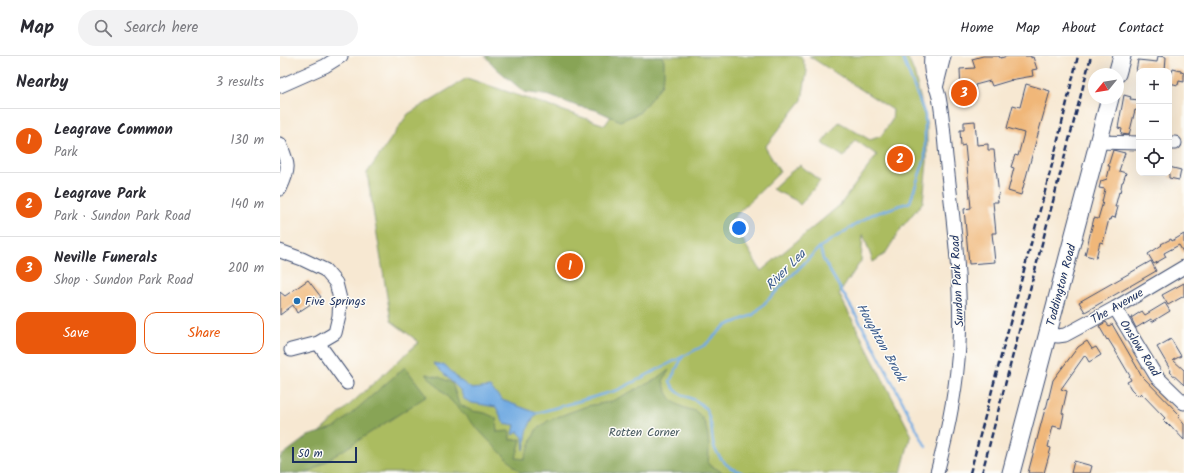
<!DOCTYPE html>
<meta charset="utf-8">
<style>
body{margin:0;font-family:Kalam,sans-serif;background:#f2f2f3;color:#2b2b33}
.controls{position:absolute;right:12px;top:12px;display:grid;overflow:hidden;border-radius:8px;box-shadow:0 4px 16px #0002}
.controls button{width:36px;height:36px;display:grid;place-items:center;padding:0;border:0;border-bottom:1px solid #e1e1e2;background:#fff;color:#2b2b33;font:20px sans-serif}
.compass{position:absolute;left:808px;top:12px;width:36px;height:36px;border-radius:50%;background:#fff;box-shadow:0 4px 16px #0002;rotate:240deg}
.scale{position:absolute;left:12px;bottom:10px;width:65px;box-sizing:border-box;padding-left:4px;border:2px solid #1b2f5e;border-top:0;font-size:11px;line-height:14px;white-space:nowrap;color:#1b2f5e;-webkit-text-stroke:3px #fdfcf7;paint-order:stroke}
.you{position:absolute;left:459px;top:172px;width:14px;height:14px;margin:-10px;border:3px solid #fff;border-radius:50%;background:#1a73e8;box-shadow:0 0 0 6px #1a73e833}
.badge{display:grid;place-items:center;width:26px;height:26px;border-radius:50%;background:#ea580c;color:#fff;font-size:13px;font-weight:700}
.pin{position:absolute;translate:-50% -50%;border:2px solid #fff;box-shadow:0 1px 4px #0006}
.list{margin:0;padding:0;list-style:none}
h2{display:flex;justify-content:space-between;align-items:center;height:52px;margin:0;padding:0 16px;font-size:17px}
h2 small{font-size:13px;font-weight:400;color:#7c7c81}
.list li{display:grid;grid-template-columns:26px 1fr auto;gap:12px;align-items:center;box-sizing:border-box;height:64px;padding:0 16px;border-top:1px solid #e1e1e2}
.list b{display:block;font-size:15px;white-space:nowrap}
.list p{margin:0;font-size:13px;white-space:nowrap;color:#7c7c81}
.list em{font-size:13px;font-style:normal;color:#7c7c81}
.actions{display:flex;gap:8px;padding:12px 16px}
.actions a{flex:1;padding:9px 0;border:1px solid #ea580c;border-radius:12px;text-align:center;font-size:14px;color:#ea580c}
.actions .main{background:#ea580c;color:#fff}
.icon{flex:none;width:22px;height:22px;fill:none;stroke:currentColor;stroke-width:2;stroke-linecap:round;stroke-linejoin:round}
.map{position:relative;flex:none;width:904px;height:417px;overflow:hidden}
header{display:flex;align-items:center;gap:24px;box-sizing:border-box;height:56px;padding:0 20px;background:#fff;border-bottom:1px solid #e1e1e2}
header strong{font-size:19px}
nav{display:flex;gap:22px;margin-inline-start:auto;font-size:14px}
.search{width:280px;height:36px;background:#f2f2f3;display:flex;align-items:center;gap:10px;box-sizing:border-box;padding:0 14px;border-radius:22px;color:#7c7c81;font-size:15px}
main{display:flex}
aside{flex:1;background:#fff}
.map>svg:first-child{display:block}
</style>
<header>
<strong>Map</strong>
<div class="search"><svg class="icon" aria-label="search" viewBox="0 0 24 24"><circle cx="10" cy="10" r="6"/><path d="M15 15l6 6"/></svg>Search here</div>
<nav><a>Home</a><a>Map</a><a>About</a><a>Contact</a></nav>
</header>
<main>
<aside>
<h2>Nearby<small>3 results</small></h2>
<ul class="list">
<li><span class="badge">1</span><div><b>Leagrave Common</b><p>Park</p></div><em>130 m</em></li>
<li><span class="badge">2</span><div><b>Leagrave Park</b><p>Park · Sundon Park Road</p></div><em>140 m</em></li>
<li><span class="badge">3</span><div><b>Neville Funerals</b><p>Shop · Sundon Park Road</p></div><em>200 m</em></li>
</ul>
<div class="actions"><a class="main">Save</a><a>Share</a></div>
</aside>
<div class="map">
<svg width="904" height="417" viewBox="0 0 904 417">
<rect width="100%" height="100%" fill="#fdfcf7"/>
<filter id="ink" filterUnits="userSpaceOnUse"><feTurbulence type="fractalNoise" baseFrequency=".025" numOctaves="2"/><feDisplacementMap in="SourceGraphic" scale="8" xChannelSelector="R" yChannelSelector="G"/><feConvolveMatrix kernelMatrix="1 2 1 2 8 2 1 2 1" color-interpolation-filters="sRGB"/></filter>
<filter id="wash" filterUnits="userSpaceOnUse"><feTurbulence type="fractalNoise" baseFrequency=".012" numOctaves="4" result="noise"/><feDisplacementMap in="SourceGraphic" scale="16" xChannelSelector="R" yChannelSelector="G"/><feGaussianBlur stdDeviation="0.9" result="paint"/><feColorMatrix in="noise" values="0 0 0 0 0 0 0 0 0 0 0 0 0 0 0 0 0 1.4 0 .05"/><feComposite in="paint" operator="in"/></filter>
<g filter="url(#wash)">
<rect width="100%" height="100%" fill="#f7e8d2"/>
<path fill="#abbc60" stroke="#63765f" d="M375 0H521L527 15 522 44 485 91 500 116 451 164 481 215 560 149 597 99 575 84 564 101 542 87 559 66 590 84 601 80 612 64 613 54 529 0H627L634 16 647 69V106L643 146 622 171 605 198 593 206 583 178 581 205 559 238 631 378 621 417H0V412L139 286 111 265 87 117 128 58 187 22 325 69 368 6Z
M520 109 540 125 520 149 515 144 492 133 507 119Z"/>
<path fill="#88a456" stroke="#526a5a" d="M205 0H381L384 4V19L381 30 359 57 340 65 316 54 297 50 270 40 244 36 216 12Z
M125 311 147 340 28 417H0V401L28 380 56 371Z
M389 314 383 325C387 338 391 347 405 352 408 353 412 354 415 355 430 364 430 392 428 408L444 417H241L210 386 146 318 159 321 172 327 179 348 192 355 205 357 216 362 217 376 230 375V384L241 383 236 402 244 403 256 374 269 364 307 350 330 346 375 324Z"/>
<path fill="#72abe2" stroke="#466da0" d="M153 307 166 310 178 323 192 333 210 331 222 344 257 357C246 371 247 377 244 394L243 381 238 376 233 379 235 369 224 367 216 351 192 347 184 343 180 334Z"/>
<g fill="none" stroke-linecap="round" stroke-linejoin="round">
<path stroke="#72abe2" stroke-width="2.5" d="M540 191 543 203 591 285 646 391
M403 300 390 325C397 344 414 338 425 352 429 357 429 363 431 369 432 376 432 384 434 390 436 398 445 408 451 412 455 414 459 415 463 417
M257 357 338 334 425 289 445 270 473 259 540 191 591 159 630 146 645 102V59L622 0"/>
</g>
<g id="blocks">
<path fill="#f0b779" d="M703 0H719L720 2 728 0H751V2L753 1 757 13 752 14 753 20 730 24H732L712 30 710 25 695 29 696 40H681L680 13 695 12 692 3Z
M878 0 886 1 885 15H856L858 4 877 6Z
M893 13 901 15V16L904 17V26L899 25 898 29 889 27Z
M746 28 770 35 741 139 728 135 734 112 731 111 735 99 738 100 744 77 727 72 733 49 740 51Z
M844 39 851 41 850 43 859 44V55L855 54 849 79 841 78 842 73 838 72Z
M695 65 697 89 708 88V94H714L719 140H717L718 146H713L716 177H712L715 206 689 208 684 153 691 152 685 89 681 90 680 74H684V66Z
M833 94 845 97 839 115 846 117 843 126H842L840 137 839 136 835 151H838L835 162 832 161 831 164 829 163 823 187 820 186 816 202 805 199 814 162 818 163 823 146H822L825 133 819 132 821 125 827 123 830 110H828Z
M889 111 901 114 899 124 889 122Z
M904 178V198L899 189 884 197 886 201 874 208 868 198 882 189 881 188 891 183 892 185Z
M871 205 876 215 805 256 799 246Z
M28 224 41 241 17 257 13 249 0 259V236L5 240Z
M904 227V240L888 249 882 239Z
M885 247 890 255 872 266 871 263 856 272 851 262 862 255 865 259Z
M826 266 829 270 832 268 862 320 900 359 898 361 904 368V384L890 369 889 370 883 364 885 362 861 337 858 340 851 333 847 326 851 324 849 320H850L833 291 828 283 827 284 819 270Z
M891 283 901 300 893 304 904 314V329L890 316 891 315 877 291Z
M807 285 812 293 816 291 821 299 809 306 805 299 781 333 787 335 782 357 784 358 781 372 773 370 768 391 771 392 764 417H748L765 353H766L773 324 798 291Z
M794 405 812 410 810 417H791Z"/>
</g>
</g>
<g filter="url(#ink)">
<use href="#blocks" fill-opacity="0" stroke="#3c4b6f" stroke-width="1"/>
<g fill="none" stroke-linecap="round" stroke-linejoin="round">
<defs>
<path id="minor" d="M651 0C649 20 655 24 659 41 663 61 664 81 666 101 673 163 682 226 679 289 677 332 668 375 657 417
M0 30 45 10 61 0
M656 32 664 0
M818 86 859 87
M889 87H895
M0 88C9 109 10 112 0 133
M0 195 22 203 45 214 56 227 60 243 59 260 55 277 38 287 67 327
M835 252 876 320 904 347
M768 279 778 280 785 279 835 252 904 211
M11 294 38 287"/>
<path id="major" d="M837 18 842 0
M731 417 830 42"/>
</defs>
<use href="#minor" stroke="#3c4b6f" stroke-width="15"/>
<use href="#major" stroke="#3c4b6f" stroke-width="19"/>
<use href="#minor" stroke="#fff" stroke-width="13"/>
<use href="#major" stroke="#fff" stroke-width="17"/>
<path stroke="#1b2f5e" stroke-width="2.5" stroke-dasharray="6 3" stroke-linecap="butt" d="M690 417 773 105 798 0
M702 417 811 0"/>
</g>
</g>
<circle fill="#1f6fb2" stroke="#fdfcf7" stroke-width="1.5" cx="17" cy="245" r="4"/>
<g text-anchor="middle" stroke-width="3" stroke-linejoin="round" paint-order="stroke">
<g font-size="12" fill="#1b2f5e" stroke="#fdfcf7">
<text transform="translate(677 225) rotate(-93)" y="4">Sundon Park Road</text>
<text transform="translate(781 229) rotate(-75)" y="4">Toddington Road</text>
<text transform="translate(837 250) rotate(-30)" y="4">The Avenue</text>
<text transform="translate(860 292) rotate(58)" y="4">Onslow Road</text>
</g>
<g font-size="12" fill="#1b2f5e" stroke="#fdfcf7" text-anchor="start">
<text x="25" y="249">Five Springs</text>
</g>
<g font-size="12" fill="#46595f" stroke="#fdfcf7">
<text x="364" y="380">Rotten Corner</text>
</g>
<g font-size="13" font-style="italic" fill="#395a8c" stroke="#fdfcf7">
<text transform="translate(505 213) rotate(-45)" y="5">River Lea</text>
<text transform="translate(602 286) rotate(61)" y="5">Houghton Brook</text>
</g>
</g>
</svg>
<div class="controls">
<button>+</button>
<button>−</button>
<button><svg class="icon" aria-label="locate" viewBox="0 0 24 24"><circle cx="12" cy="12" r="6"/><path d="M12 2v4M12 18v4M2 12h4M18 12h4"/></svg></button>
</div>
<svg class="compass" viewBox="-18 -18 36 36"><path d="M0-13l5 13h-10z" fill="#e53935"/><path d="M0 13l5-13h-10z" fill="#7c7c81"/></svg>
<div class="scale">50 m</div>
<div class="you"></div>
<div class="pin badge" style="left:290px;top:210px">1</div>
<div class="pin badge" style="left:620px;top:103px">2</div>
<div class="pin badge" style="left:684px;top:37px">3</div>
</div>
</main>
